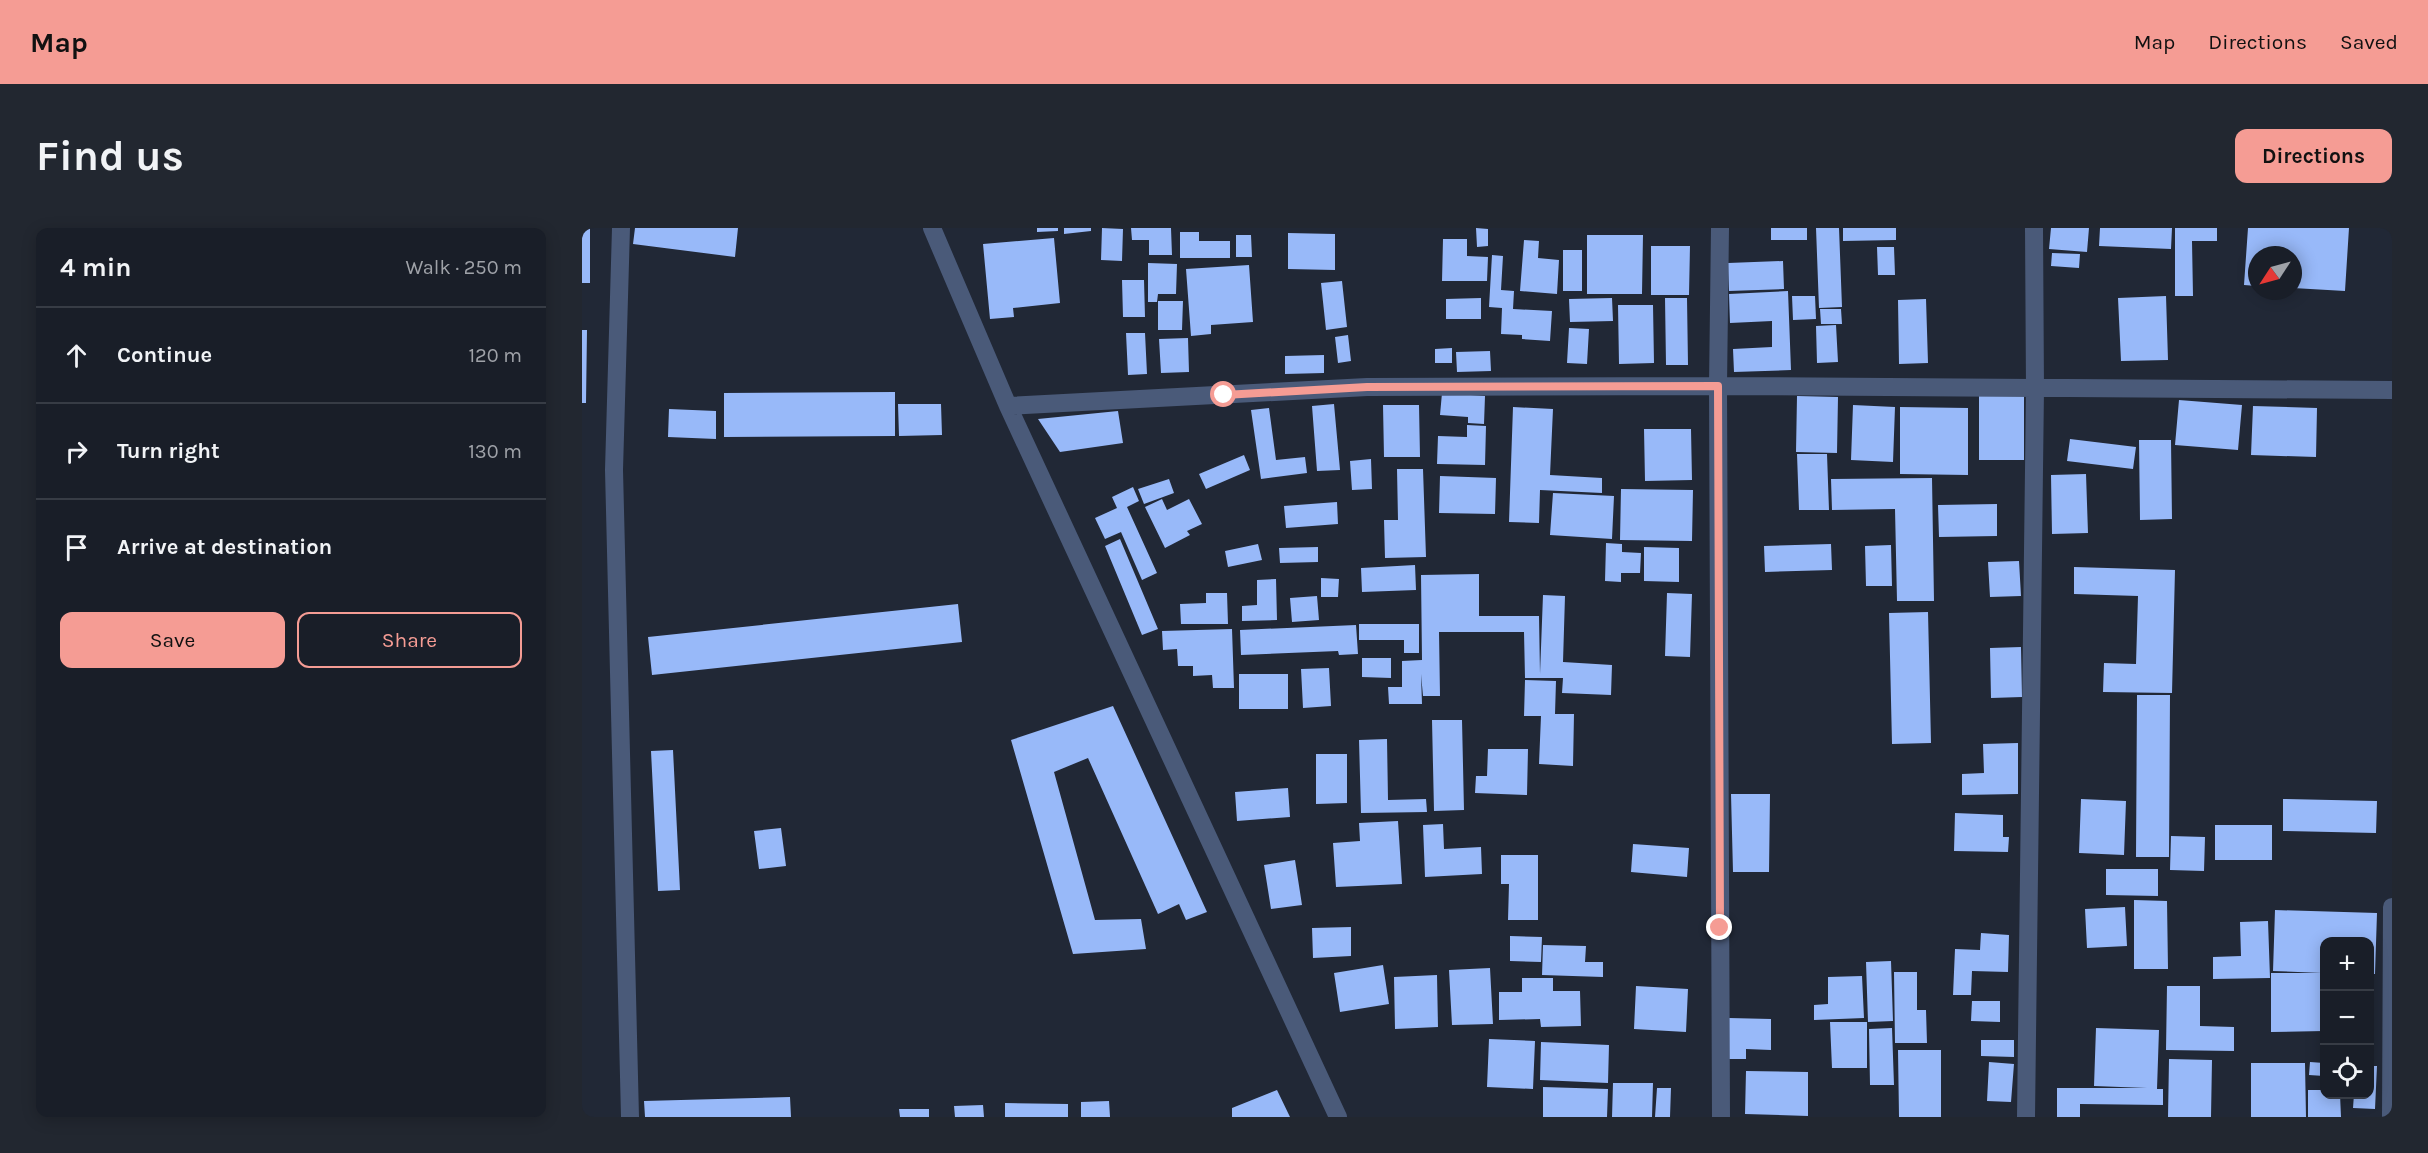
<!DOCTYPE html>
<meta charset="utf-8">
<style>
body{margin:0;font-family:Karla,sans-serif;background:#222730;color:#f1f3f6}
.controls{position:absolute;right:18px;bottom:18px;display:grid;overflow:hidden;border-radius:12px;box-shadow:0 3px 15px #0003}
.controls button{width:54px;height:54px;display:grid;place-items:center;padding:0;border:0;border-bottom:2px solid #373c45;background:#191e28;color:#f1f3f6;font:30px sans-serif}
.compass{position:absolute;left:1666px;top:18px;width:54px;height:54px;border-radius:50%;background:#191e28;box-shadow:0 3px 15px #0003;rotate:234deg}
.stop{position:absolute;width:18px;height:18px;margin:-14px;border:4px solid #f59c94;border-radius:50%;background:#fff}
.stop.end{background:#f59c94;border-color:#fff;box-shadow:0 2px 6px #0008}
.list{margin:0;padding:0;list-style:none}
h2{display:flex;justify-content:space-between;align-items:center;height:78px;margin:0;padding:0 24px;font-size:26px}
h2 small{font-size:20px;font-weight:400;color:#9fa2a8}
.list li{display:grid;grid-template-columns:39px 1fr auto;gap:18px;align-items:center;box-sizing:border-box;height:96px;padding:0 24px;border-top:2px solid #373c45}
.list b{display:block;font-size:22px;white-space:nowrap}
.list em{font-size:20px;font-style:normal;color:#9fa2a8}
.actions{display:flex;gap:12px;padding:18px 24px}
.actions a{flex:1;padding:14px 0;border:2px solid #f59c94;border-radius:12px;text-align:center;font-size:21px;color:#f59c94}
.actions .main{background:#f59c94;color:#111}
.icon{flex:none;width:33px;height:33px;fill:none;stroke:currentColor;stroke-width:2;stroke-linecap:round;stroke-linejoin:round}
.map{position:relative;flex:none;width:1810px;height:889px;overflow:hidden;border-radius:12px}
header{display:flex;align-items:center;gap:36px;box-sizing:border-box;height:84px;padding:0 30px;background:#f59c94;color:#111}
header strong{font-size:28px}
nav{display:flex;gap:33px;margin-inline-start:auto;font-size:21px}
.intro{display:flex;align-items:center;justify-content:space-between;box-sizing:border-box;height:144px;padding:0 36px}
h1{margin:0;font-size:42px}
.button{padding:15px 27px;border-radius:12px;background:#f59c94;color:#111;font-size:21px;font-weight:700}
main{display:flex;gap:36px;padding:0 36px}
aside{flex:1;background:#191e28;border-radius:12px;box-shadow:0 3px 15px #0003}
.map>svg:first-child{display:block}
</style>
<header>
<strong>Map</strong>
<nav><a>Map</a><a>Directions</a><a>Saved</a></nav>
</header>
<div class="intro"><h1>Find us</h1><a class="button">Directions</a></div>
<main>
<aside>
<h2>4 min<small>Walk · 250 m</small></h2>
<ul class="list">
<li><svg class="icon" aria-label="ahead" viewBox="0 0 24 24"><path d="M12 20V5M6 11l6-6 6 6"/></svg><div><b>Continue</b></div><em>120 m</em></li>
<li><svg class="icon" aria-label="right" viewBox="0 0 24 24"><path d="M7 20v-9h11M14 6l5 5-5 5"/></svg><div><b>Turn right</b></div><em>130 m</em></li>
<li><svg class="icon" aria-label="arrive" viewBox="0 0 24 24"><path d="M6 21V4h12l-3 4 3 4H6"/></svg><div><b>Arrive at destination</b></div></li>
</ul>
<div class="actions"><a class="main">Save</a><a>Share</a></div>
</aside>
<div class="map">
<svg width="1810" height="889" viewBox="0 0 1810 889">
<rect width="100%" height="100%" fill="#212836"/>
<path fill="#98b9f9" d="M0 0H8V55H0Z
M53 0H156L153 29 51 16Z
M455 0H476V3L455 4Z
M482 0H509V3L482 6Z
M520 0 541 1 540 33 519 32Z
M549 0H589L590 27H567V12H550Z
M894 0 906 1V18L895 19Z
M1189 0H1225V12H1189Z
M1234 0H1257L1260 79 1237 80Z
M1261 0H1314V12L1261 13Z
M1469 0H1507L1505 24 1467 21Z
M1518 0H1590L1589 21 1517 18Z
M1593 0H1635V13H1610L1611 68H1593Z
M1666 0H1767L1763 63 1711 60V27H1675V58L1662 57Z
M598 4H617V13H648V30H598Z
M706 5 753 6V42L706 41Z
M654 7H669L670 29H654Z
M1005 7H1061L1060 66H1005Z
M472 10 478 75 431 80 432 89 408 91 401 16Z
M861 11H885V28L906 29 905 53H860Z
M942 12 957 13 956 30 977 32 975 66 938 63Z
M1069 18H1108L1107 67H1069Z
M1295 19H1312L1313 47H1296Z
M981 22H1000V63H981Z
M1470 25 1498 26 1497 40 1469 38Z
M910 27 921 28 919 62 932 63 931 81 970 83 968 113 940 111V107L919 106 920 80 907 79Z
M1201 33 1202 61 1147 63 1146 35Z
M566 35 595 36 594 66H576L575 74H566Z
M667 37 671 94 629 97V106L609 108 604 41Z
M540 52H562L563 89H541Z
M760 53 765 99 744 102 739 55Z
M1206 63 1209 142 1152 144 1151 121 1190 119V93L1148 95 1147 66Z
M1210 68H1233L1234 91 1211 92Z
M1584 68 1586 132 1539 133 1536 70Z
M899 70V91H864V71Z
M1030 70 1031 93 988 94 987 71Z
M1083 70H1105L1106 137H1084Z
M1344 71 1346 135 1317 136 1316 72Z
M576 73H601L600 102H576Z
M1036 77H1071L1072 135 1037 136Z
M1238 81H1259L1260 96H1239Z
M1254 97 1256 134 1235 135 1234 98Z
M987 100 1007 101 1005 136 985 135Z
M0 102H5L4 175H0Z
M544 105H563L565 146 546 147Z
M766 107 769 133 756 135 753 109Z
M606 110 607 144 579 145 577 111Z
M870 120V135H853V121Z
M908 123 909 143 875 144 874 124Z
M742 127V145L703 146V128Z
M313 164V208L142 209V165Z
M860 165 903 168 902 196 886 195V189L858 187Z
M1397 165H1442V232H1397Z
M1215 168 1256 169 1255 225 1214 224Z
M1597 172 1660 177 1656 222 1593 217Z
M316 176H359L360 207 317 208Z
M752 176 758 242 735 243 730 178Z
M801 177H837L838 229H802Z
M1271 177 1313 179 1311 234 1269 232Z
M1671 178 1735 180 1734 229 1669 227Z
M931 179 971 181 968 247 1020 250V265L958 262 957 295 927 294Z
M1318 179 1386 180V247L1318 246Z
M687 180 694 232 723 229 725 245 679 251 669 182Z
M87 181 134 183V211L86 209Z
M536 183 541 215 478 224 456 191Z
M885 197 904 198 903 237 855 236 856 208 885 209Z
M1062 201H1109L1110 252 1063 253Z
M1488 211 1554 219 1551 241 1485 233Z
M1557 212H1589L1590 291 1558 292Z
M1215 226H1245L1247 282H1217Z
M662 227 668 242 624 261 617 246Z
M789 231 790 261 770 262 768 233Z
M815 241H841L844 329 803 330 802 292H816Z
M1504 246 1506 305 1470 306 1469 247Z
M858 248 914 250 913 286 857 285Z
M1350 250 1352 373H1315L1313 281 1250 282 1249 251Z
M587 251 592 265 562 276 556 261Z
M551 259 557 273 545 279 575 345 560 352 539 304 523 311 513 290 535 280 530 269Z
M1039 261 1111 262 1110 313 1038 312Z
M971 265 1032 268 1030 311 968 307Z
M580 271 585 282 607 271 620 296 605 303 608 307 583 320 563 279Z
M755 274 756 296 704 300 702 278Z
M1415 276V308L1357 309 1356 277Z
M538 311 576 401 560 407 523 318Z
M1024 315 1040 316V324L1059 325 1058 345H1039V354L1023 353Z
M676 316 680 332 646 339 643 323Z
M1249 316 1250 342 1183 344 1182 318Z
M1309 317 1310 358H1284L1283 318Z
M736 319V334L698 335 697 320Z
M1062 319 1097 320V354L1062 353Z
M1437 333 1439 368 1408 369 1406 334Z
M833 337 834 362 780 364 779 340Z
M1492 339 1593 342 1590 465 1521 464 1522 435 1554 436 1556 368 1492 366Z
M897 346V388H957L958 446 961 367 983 368 981 434 1030 437 1029 467 980 465 981 450H943L942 404H857L858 468H841L839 446 840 476H807L806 459H820V433L840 432 839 347Z
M739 350 757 351 756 369H739Z
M694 351 695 392 660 393V378L675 377V352Z
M624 365H645L646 396H599L598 376 624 375Z
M1085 365 1110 366 1108 429 1083 428Z
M735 368 737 392 710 394 708 370Z
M376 376 380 414 70 447 66 409Z
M1346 384 1349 515 1310 516 1307 385Z
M777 396H837V425H822V412H777Z
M774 397 776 426 757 427 756 423 659 427 658 402Z
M650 401 652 460H631L630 447 611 448V438H596L595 421 581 422 580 403Z
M1439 419 1440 469 1409 470 1408 420Z
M780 430H809V450L780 449Z
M747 440 749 478 721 480 719 441Z
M657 446H706V481H657Z
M943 452 974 453 973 486H992L991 538 957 536 959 488H942Z
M1555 467H1588L1587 629H1554Z
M531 478 625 684 604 692 597 676 576 686 506 530 472 544 513 692 559 691 564 721 491 726 429 512Z
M850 492H880L882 582 852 583Z
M805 511 806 572 844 571 845 584 779 585 777 512Z
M1436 515V566L1380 567V546L1402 545 1401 516Z
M906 521H946L945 567 893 565 894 548H905Z
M91 522 98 662 76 663 69 523Z
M734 526H765V575L734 576Z
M706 560 708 589 655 593 653 564Z
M1149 566H1188L1187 644H1151Z
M1499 571 1544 573 1542 627 1497 625Z
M1701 571 1795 573 1794 605 1701 603Z
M1373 585 1421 587V609H1427L1426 624 1372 623Z
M816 593 820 656 754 659 751 615 778 613 777 595Z
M861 596 862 621 899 619 900 646 843 649 841 597Z
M1633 597H1690V632H1633Z
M199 600 204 638 177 641 172 603Z
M1589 608 1623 609 1622 643 1588 642Z
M1051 616 1107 620 1105 649 1049 644Z
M919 627H956V692H926L927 656H919Z
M713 632 720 677 689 681 682 637Z
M1524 641H1576V668L1524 667Z
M1552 672 1585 673 1586 741H1552Z
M1543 679 1545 718 1505 720 1503 681Z
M1693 682 1795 685 1793 746H1788V714H1742V803L1689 804V745H1740L1691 743Z
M1686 693 1688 750 1631 751V729L1659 728 1658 694Z
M769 699V728L731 730 730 700Z
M1399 705 1427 707 1426 744 1390 743 1389 767H1371L1373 721 1398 722Z
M928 708 960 709 959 734 928 733Z
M961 717 1004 718 1003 734H1021V749L960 747Z
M1309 733 1311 793 1286 794 1284 734Z
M801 737 807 776 758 784 752 745Z
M908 740 911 796 870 797 867 742Z
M1312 744H1335V782H1344L1345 815H1313Z
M855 747 856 799 813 801 812 749Z
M1280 748 1282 790 1232 792V777L1246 776V749Z
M940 750H971V763H998L999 798 959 799 958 791 917 792V764H940Z
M1054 758 1106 761 1104 804 1052 801Z
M1585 758H1618V798L1652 799V823L1584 822Z
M1390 773H1418V794L1389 793Z
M1147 790 1189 791V822L1164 821V831H1147Z
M1248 794H1285V840H1250Z
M1310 800 1312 857H1288L1287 801Z
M1514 800 1577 802 1575 861H1581V877L1498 876V889H1475V860H1565L1512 858Z
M907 811 953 813 951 861 905 859Z
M1399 812H1432V829L1399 828Z
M959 814 1027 817 1026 855 958 852Z
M1316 822H1359V889H1317Z
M1587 831 1630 832 1629 889H1586Z
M1407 834 1432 836 1429 874 1405 873Z
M1728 834 1742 835V848L1727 847Z
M1669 835H1723L1724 889H1669Z
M1788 838H1795L1793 881 1771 880 1772 866H1788Z
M1164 843 1226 844V888L1163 886Z
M1031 855H1071L1070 889H1030Z
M961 859 1026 861 1025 889H961Z
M1075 860H1089L1088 889H1073Z
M695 862 708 889H650V880Z
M1726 862H1742V866H1758L1759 889H1726Z
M208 869 209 889H63L62 873Z
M527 873 528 889H499V874Z
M423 875 486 876V889H423Z
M401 877 402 889H373L372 878Z
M317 881H347V889H318Z"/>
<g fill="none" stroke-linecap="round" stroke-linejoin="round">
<path stroke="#4a5a79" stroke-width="18" d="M39 0 32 242 48 889
M350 0 426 178 756 889
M1138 0 1136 158 1139 889
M426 178 785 159 1136 158 1810 162
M1444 889 1453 161 1452 0
M1809 889 1810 679"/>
</g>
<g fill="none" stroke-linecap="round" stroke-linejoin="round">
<path stroke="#f59c94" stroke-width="8" d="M642 167 785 159 1136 158 1138 700"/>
</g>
</svg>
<div class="controls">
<button>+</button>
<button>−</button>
<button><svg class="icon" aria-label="locate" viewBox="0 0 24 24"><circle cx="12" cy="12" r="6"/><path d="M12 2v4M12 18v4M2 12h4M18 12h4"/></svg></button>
</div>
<svg class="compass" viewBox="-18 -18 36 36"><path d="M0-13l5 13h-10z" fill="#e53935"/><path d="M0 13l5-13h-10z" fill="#9fa2a8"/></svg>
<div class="stop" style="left:642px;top:167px"></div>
<div class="stop end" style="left:1138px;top:700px"></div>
</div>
</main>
